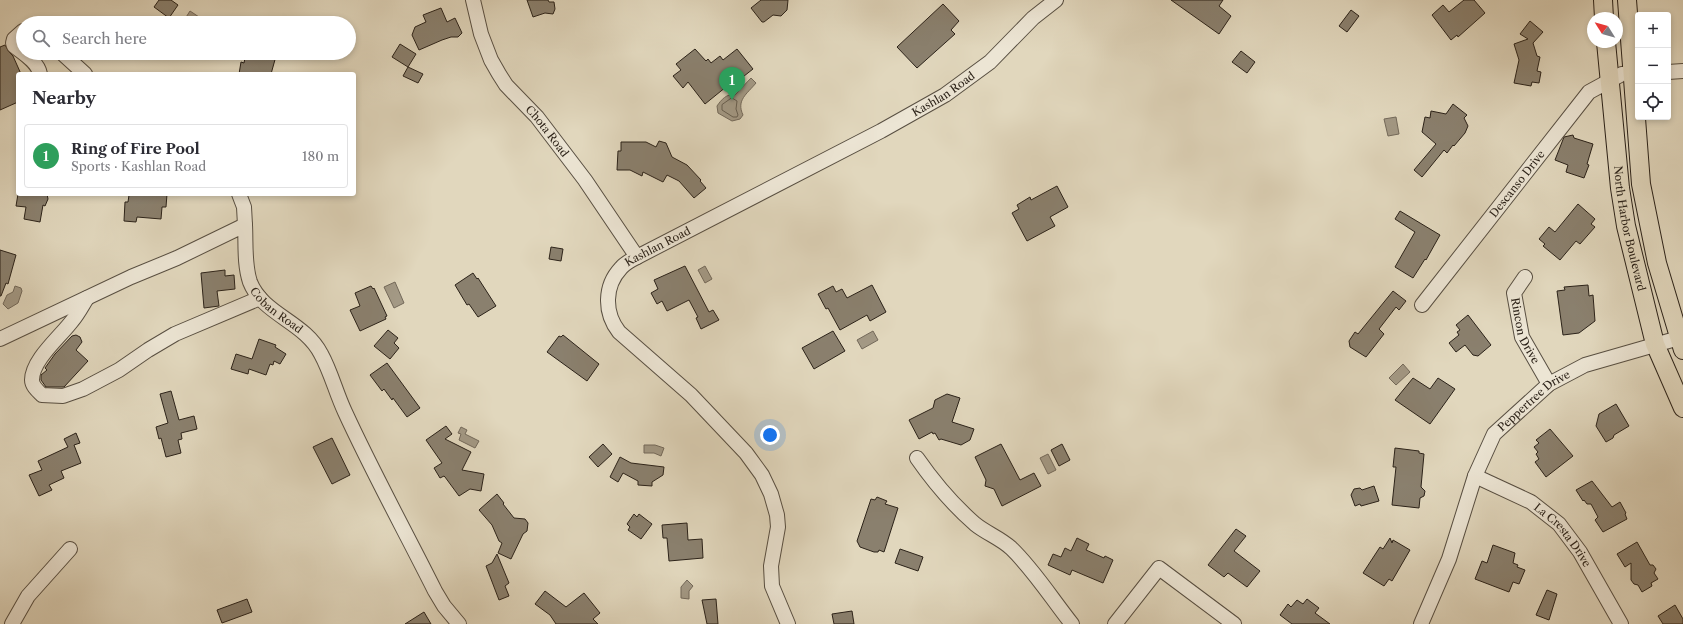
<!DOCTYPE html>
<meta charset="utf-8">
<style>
body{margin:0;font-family:"Libre Caslon Text",serif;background:#f2f2f3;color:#2b2b33}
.controls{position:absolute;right:12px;top:12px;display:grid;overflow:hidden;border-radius:4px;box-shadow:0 2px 6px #0003}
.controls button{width:36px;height:36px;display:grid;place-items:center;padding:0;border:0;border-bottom:1px solid #e1e1e2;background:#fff;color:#2b2b33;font:20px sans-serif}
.compass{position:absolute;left:1587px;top:12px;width:36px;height:36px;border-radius:50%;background:#fff;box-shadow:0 2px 6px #0003;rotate:307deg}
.you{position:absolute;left:770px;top:435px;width:14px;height:14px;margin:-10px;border:3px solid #fff;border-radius:50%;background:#1a73e8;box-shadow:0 0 0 6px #1a73e833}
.badge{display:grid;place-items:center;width:26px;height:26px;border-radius:50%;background:#8f2418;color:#fff;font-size:13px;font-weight:700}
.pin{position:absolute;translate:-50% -33px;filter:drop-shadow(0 1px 2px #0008)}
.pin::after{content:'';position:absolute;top:21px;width:14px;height:12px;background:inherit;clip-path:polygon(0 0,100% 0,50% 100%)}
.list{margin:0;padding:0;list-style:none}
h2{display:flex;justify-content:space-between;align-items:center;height:52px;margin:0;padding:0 16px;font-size:17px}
h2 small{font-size:13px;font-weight:400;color:#7c7c81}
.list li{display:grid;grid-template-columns:26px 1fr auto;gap:12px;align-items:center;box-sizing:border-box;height:64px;margin:0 8px 8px;padding:0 8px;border:1px solid #e1e1e2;border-radius:4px}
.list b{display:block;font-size:15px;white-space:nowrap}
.list p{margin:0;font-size:13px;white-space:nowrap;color:#7c7c81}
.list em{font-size:13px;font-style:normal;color:#7c7c81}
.icon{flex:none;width:22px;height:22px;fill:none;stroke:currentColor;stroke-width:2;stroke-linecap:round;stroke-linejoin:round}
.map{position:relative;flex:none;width:1683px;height:624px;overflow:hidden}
.search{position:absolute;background:#fff;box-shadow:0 2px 6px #0003;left:16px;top:16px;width:340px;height:44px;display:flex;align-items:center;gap:10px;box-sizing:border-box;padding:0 14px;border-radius:22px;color:#7c7c81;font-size:15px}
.panel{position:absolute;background:#fff;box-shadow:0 2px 6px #0003;left:16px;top:72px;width:340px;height:124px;border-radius:4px}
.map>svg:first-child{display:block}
</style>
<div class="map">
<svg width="1683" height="624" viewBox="0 0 1683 624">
<rect width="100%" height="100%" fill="#e1d7bd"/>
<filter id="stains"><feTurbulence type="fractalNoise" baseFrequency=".005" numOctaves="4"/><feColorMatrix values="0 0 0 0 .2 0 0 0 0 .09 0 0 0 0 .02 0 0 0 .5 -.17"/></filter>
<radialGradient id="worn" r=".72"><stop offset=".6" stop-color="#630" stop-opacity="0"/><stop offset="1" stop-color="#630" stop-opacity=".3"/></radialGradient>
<path fill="#a39985" stroke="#73695a" d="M190 11 208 23 183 22Z
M751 78 756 83C747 94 736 100 743 115L740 119 732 121 718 113 717 106C721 100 727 93 735 95Z
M1396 117 1399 134 1388 136 1384 119Z
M705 266 712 279 705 283 698 270Z
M395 282 404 303 394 308 384 287Z
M15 286 21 288 22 291 18 303 8 309 3 304 7 295 13 292Z
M873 331 878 340 862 349 857 340Z
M1403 364 1410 372 1396 385 1389 378Z
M461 427 467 430 465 434 479 441 475 448 459 440 461 434 458 433Z
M644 445H655L664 448 661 456 654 453H644Z
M1048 454 1056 470 1048 474 1040 458Z
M687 580 693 586 689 591V599L681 598V587Z"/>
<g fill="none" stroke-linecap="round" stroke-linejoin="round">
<path stroke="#675e4f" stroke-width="1" d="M732 98 737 101 736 109 738 115 737 117H733L722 110V105Z"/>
</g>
<path fill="#8a806e" stroke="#2b2219" d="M159 0H171L178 5 169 18 154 7Z
M527 0H548L549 2H554L555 9 553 14 545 13 533 17Z
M761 0H788L787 10 781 16 773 15 764 22H762L751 8Z
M1171 0H1223L1219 6 1231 16 1219 34Z
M1464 0H1474L1485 13 1458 37 1457 35 1451 40 1432 15 1443 5 1449 12Z
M943 4 959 21 951 30 955 34 917 68 897 47Z
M441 8 447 22 455 18 462 33 458 37H451L442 40 419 50 412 35 415 27 426 22 423 15Z
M1351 10 1359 16 1347 32 1339 26Z
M1530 21 1543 32 1533 43 1537 56 1540 57 1537 71 1541 72 1539 83 1532 82 1531 86 1514 83 1519 60 1514 44 1528 39 1520 34Z
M400 44 416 54 408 67 392 57Z
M5 45 9 52 13 56 21 74H18V102L0 110V47Z
M695 49 706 61 708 59 711 63 720 56 723 60 737 49 753 69 739 80 737 78 705 104 688 82 683 88 673 76 681 70 676 64Z
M1241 51 1255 62 1247 73 1232 62Z
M246 53H275L274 56H276L271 74H239L241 62 244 63Z
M408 67 423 74 418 83 403 76Z
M1453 104 1467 115 1464 118 1468 126 1465 133 1454 146 1453 145 1447 153 1444 150 1422 177 1414 170 1436 144 1422 132 1425 117 1430 118 1431 111 1446 114Z
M1573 135 1574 138 1593 144 1587 164 1589 165 1584 178 1566 172 1568 165 1555 160 1564 137Z
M659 141 666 143 672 157 687 165 701 180 700 181 706 188 694 198 679 181 667 175 663 182 643 172 642 176 630 170H617L618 151H621V142H646L656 147Z
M1057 186 1068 207 1050 217 1055 226 1027 241 1012 213 1019 209 1017 205 1030 197 1031 200Z
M18 194H47L48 199 45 206 43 205 40 222 24 219 26 207 16 206Z
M137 194H167L166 207H162L161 219 137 217 136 222 124 221 125 202H128L129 195Z
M1578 204 1595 219 1591 224 1595 227 1580 244 1576 241 1560 260 1543 246 1545 244 1539 239 1549 227 1555 232Z
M1400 211 1440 235 1426 260 1425 259 1413 278 1395 267 1415 232 1395 219Z
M551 247 563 249 561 261 549 259Z
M0 250 16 255 8 284 6 283 1 296H0Z
M685 266 709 312 713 310 719 320 701 329 696 318 698 317 689 300 667 311 662 301 657 304 651 293 658 289 654 280Z
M225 270V276L234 275 235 289 217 291 219 306 204 308 201 273Z
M473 273 477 279 478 278 496 306 478 317 469 304 467 305 455 285Z
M872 285 886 312 870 321 867 315 840 330 828 308 826 309 818 294 833 286 836 292 842 289 847 298Z
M1588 285 1589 296 1593 295 1595 321 1579 333 1563 335 1557 291 1565 290 1564 287Z
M371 286 373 289 374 288 387 316 385 317 386 319 360 331 350 310 360 306 355 293Z
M1393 291 1406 301 1399 310 1396 307 1379 329 1384 334 1366 357 1350 347 1349 341 1355 332 1358 334Z
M1468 315 1491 345 1478 356 1473 355 1465 345 1456 352 1449 343 1459 335 1457 332 1460 330 1456 325Z
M388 330 398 338 394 343 399 348 390 359 374 346Z
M833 331 845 351 814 369 802 348Z
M76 335 80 337 82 342 76 350 88 361 64 387H46L41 380V375L47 370 45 368 55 354 72 336Z
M563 335 599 364 587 381 547 352 559 336 561 337Z
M259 339 276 345 275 347 286 354 280 364 274 361 273 365 270 364 266 375 249 369 248 374 231 369 236 354 252 359Z
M387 363 420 408 407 417 393 398 392 400 384 389 382 391 370 375Z
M1413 378 1430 389 1438 378 1455 389 1430 424 1395 400Z
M171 391 179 420 194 416 197 429 181 433 182 439 178 440 181 453 166 457 161 438 159 439 156 427 168 423 160 394Z
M947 394 960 398 952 422 974 429 970 440 961 445 941 439 939 440 935 433 933 434 932 432 919 439 909 420 933 408 935 400Z
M1616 404 1629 426 1614 435 1613 438 1606 442 1596 426 1599 414Z
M446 426 452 434 445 439 471 452 462 470 484 474 481 491 470 489 459 496 445 477 444 476 440 478 434 468 442 463 426 440Z
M1550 429 1573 456 1546 477 1535 462 1539 459 1536 454 1538 452 1534 447 1539 443 1536 440Z
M76 433 80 443 74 445 81 463 61 471 64 478 49 485 52 490 39 496 29 475 42 470 38 461 68 447 64 439Z
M332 438 350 475 332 484 313 447Z
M603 444 612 454 598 467 589 457Z
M1001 444 1020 480 1034 473 1041 486 1002 506 994 489 985 486 986 480 975 457Z
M1062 444 1070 460 1059 466 1051 450Z
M1395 448 1419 451V453L1424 454 1421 487 1425 491 1424 496 1420 498 1419 508 1392 505 1396 467H1393Z
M620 457 631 463 664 467 663 475 652 482V486L638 485V481L623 473 618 482 610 477Z
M1592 481 1612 507 1620 502 1626 513 1625 514 1627 519 1603 532 1595 520 1598 517 1591 504H1587L1584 500 1583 501 1576 490Z
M1374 486 1379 501 1361 506 1360 504 1355 506 1351 495 1354 489 1360 488 1362 490Z
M497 494 504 503 503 504 514 518 525 519 528 523 527 531 523 534 511 559 498 553 502 543 499 541 492 525 479 510Z
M877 497 887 501 885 504 898 508 884 552 879 550 878 552H874L860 547 857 541 871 499 875 500Z
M634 514 637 517 639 514 652 524 641 539 628 530 630 527 627 524Z
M687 523 688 540 702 539 703 558 669 561 667 538H663L662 525Z
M1236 529 1246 536 1234 551 1260 571 1247 587 1228 573 1224 577 1208 565Z
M1077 538 1089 544 1086 550 1104 558 1105 556 1113 560 1103 583 1072 570 1070 575 1048 565 1053 554 1061 557 1065 548 1071 551Z
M1390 538 1392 543 1393 540 1410 550 1392 581 1389 579 1384 586 1363 573 1380 547 1383 549Z
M1637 542 1650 565H1653L1656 569 1654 573 1658 579 1651 583 1652 586 1642 592 1638 585 1634 584 1631 580V563L1625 567 1617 554Z
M1493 545 1515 553 1513 563 1518 565 1517 567 1525 570 1519 584 1513 582 1509 592 1475 579 1482 561 1487 563Z
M900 549 923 557 918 571 895 563Z
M497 554 509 583 505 586 509 596 499 600 486 566 492 563Z
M1547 590 1557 594 1549 620 1536 615Z
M545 591 566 607 584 593 600 613 593 619 598 624H556L550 615 535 604Z
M247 599 252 612 222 623 217 610Z
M716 599 718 624H707L702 600Z
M1307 599 1319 608 1315 613 1330 624H1292L1280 615 1288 604 1291 607 1297 600 1303 604Z
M1675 605 1683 619V624H1663L1658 616Z
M852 611 854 624H834L832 614Z
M424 612 431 624H405Z"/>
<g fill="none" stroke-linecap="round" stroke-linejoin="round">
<defs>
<g id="minor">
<path id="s1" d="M473 0 481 34 491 60 499 74 506 85 537 117 585 180 637 257"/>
<path d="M23 31 14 39 13 43 14 46C23 53 38 62 40 74"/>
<path d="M62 53 85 74"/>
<path d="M1668 72 1683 71"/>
<path d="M239 194 244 207 245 225"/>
<path id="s2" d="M1525 277 1514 293 1522 337 1549 384"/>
<path d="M87 298C82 306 78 314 72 321 60 337 32 360 32 380 32 386 38 391 42 395L63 396 83 389 119 370 148 350 175 334 260 298"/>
<path id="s3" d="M1422 305 1589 92 1622 74 1638 73"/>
<path id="s4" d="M0 339 131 277 177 258 245 225C246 243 244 264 250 282 263 315 304 321 321 354 331 372 336 393 345 412 373 473 405 531 435 591L444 606 459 624"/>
<path d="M917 458C935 484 951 503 975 524 986 533 1000 538 1011 548 1034 570 1052 599 1072 624"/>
<path id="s5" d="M1475 476 1531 502 1559 524 1580 552 1621 624"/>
<path d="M12 624 28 596 70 549"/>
<path id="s6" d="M788 624 772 586 771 566 778 527 777 515 771 494 762 475 746 453 691 395 619 332C604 313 604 286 621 268 625 263 631 260 637 257L881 131 945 95 990 62 1033 18 1056 0"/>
<path d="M1115 624 1159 568 1234 624"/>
<path id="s7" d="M1421 624 1449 559 1475 476 1494 434 1549 384 1585 365 1679 338"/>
</g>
<g id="major">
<path d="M1603 0 1604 18"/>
<path d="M1627 0 1641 184 1657 263 1683 350"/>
<path id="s8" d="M1606 42 1620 188 1626 226 1655 344 1683 408"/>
</g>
</defs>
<use href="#minor" stroke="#584f42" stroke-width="16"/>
<use href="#major" stroke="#2b2219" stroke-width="20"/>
<use href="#minor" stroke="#ece5d4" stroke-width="14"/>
<use href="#major" stroke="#e1d7bd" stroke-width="18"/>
</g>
<g text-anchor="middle" stroke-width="3.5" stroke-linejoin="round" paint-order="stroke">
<g font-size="11" fill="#2b2219" stroke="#ece5d4">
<text dy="4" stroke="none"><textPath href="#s6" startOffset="795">Kashlan Road</textPath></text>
<text dy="4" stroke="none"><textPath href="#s1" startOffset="154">Chota Road</textPath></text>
<text dy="4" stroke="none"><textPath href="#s3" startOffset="154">Descanso Drive</textPath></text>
<text dy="4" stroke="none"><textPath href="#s8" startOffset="188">North Harbor Boulevard</textPath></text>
<text dy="4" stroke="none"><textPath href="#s6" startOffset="471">Kashlan Road</textPath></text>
<text dy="4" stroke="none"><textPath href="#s4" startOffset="367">Coban Road</textPath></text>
<text dy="4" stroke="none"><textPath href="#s2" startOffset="59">Rincon Drive</textPath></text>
<text dy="4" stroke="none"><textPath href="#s7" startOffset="256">Peppertree Drive</textPath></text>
<text dy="4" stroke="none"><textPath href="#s5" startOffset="108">La Cresta Drive</textPath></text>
</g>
</g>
<rect width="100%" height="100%" filter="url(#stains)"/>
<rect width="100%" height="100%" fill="url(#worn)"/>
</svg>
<div class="controls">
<button>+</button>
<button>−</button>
<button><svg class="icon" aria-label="locate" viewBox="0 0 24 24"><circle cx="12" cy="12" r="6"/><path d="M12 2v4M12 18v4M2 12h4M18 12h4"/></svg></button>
</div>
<svg class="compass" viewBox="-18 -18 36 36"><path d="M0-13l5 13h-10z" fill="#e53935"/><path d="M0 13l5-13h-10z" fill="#7c7c81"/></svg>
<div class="you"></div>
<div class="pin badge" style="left:732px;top:100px;background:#2e9e5b">1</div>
<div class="search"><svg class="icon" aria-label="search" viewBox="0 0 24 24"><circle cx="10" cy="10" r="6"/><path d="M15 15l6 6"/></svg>Search here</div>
<section class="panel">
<h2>Nearby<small></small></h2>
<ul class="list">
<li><span class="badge" style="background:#2e9e5b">1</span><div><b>Ring of Fire Pool</b><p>Sports · Kashlan Road</p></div><em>180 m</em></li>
</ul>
</section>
</div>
